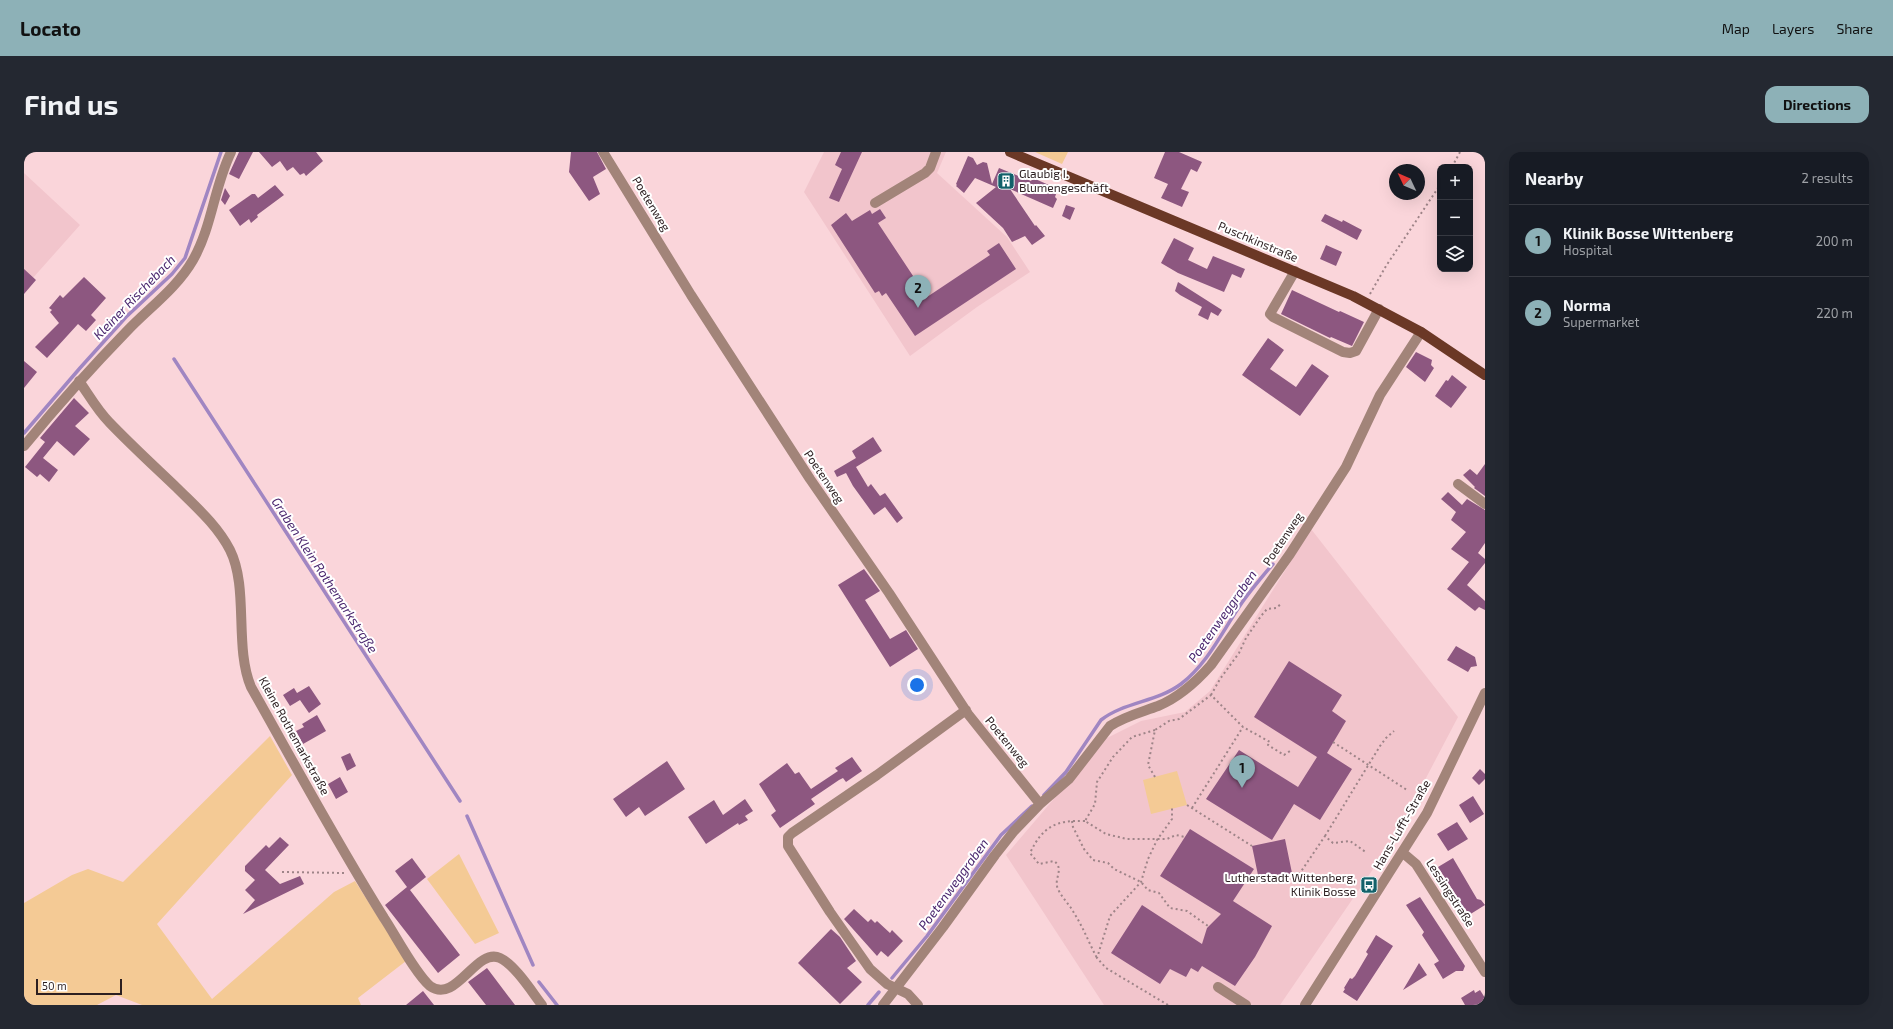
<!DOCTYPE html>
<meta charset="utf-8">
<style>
body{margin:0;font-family:"Exo 2",sans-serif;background:#242831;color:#f1f3f6}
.controls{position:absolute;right:12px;top:12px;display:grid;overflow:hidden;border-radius:8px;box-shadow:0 4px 16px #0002}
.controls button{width:36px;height:36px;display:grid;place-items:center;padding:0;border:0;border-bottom:1px solid #363941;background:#171b24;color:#f1f3f6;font:20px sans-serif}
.compass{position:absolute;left:1365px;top:12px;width:36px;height:36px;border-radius:50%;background:#171b24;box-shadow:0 4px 16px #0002;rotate:314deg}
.scale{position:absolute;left:12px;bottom:10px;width:86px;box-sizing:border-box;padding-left:4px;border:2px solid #2c1f21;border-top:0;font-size:11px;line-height:14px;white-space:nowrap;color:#2c1f21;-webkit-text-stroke:3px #fff;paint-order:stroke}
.you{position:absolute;left:893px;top:533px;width:14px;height:14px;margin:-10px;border:3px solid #fff;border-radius:50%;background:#1a73e8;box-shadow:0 0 0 6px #1a73e833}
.badge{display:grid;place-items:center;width:26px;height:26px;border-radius:50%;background:#8db1b7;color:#111;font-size:13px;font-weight:700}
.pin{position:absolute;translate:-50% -33px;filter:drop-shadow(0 1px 2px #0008)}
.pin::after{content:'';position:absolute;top:21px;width:14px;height:12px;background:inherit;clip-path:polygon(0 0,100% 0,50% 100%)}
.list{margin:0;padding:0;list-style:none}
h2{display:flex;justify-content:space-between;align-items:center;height:52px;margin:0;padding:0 16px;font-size:17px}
h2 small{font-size:13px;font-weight:400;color:#9ea1a6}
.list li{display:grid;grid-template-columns:26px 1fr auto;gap:12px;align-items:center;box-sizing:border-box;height:72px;padding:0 16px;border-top:1px solid #363941}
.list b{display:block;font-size:15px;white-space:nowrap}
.list p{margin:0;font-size:13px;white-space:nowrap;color:#9ea1a6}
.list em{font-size:13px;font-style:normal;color:#9ea1a6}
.icon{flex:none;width:22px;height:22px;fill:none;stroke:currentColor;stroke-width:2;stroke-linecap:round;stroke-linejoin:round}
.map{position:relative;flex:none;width:1461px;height:853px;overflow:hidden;border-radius:12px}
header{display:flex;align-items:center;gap:24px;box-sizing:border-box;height:56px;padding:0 20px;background:#8db1b7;color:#111}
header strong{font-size:19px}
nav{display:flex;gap:22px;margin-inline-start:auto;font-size:14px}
.intro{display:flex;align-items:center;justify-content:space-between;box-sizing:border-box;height:96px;padding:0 24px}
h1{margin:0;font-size:28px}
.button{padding:10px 18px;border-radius:12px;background:#8db1b7;color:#111;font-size:14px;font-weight:700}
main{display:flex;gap:24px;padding:0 24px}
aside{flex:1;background:#171b24;border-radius:12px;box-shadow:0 4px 16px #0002}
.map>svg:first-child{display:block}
</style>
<header>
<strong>Locato</strong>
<nav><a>Map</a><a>Layers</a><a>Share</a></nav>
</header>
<div class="intro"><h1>Find us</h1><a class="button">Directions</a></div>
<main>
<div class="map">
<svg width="1461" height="853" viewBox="0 0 1461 853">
<rect width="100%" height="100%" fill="#fad5da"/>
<path fill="#f2c5cc" d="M800 0H922L913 21 983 85 1006 120 953 155 886 204 780 40Z
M0 21 56 73 0 136Z
M1287 377 1434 565 1371 685 1256 853H1080L982 703 1081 587 1117 569 1161 560 1186 539Z"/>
<path fill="#f4ca95" d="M1011 0H1044L1038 12Z
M246 584 268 623 133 772 188 847 310 740 331 729 382 809 334 846 337 853H118L92 843 73 853H0V751L48 723 64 717 99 730Z
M1153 619 1163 653 1127 662 1119 628Z
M435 702 475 781 451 792 403 727Z"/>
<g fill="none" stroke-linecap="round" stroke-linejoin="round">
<path stroke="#a086c2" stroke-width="3.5" d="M150 207 436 649
M0 281 56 216 102 165 148 122 161 106 197 0
M1020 643 1042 620 1077 568C1100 550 1133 550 1157 532 1183 512 1197 482 1215 455 1225 440 1237 426 1249 412
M443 664 509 813
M868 826 903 784 977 683 1008 654
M515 830 533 853
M844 853 855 840"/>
</g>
<path fill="#8d5780" d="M215 0H229L215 27 205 22Z
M235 0H292L299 9 282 24 280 21 276 23 269 15 263 19 256 9 248 15Z
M547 0H573L582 17 569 25 576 42 565 49 545 20Z
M817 0H838L815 50 805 46 818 17 811 13Z
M1141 0H1155L1178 10 1173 20 1167 17 1157 37 1165 40 1158 55 1137 46 1144 32 1130 26Z
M944 4 949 6 953 13 959 10 963 11 968 32 975 16 1007 29 1009 26 1034 37 1031 45 1033 47 1029 56 986 37 1011 74 1012 73 1021 84 1008 93 1001 84 988 90 979 76 952 51 972 35 951 26 940 41 932 34 933 33 932 32Z
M251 33 260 43 233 63 234 65 227 71 225 67 216 74 205 58 228 42H231L234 46Z
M201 36 206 44 201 53 197 48Z
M1042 53 1051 56 1046 68 1038 64Z
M856 57 862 66 854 71 903 145 966 103 963 99 975 91 992 117 891 184 862 141 858 144 855 139 851 141 807 73 822 61 828 69 846 58 848 62Z
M1301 62 1318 70 1319 68 1338 78 1333 88 1297 69Z
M1150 86 1170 96 1164 108 1183 117 1189 104 1221 117 1217 126 1208 122 1200 140 1154 121 1137 111Z
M1302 93 1318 100 1312 114 1296 107Z
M0 117 12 128 0 142Z
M60 125 82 146 67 163 72 168 62 179 54 172 23 206 11 195 35 171 26 160 28 158 25 156 36 143 39 146Z
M1154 130 1198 158 1194 164 1187 160 1184 168 1174 163 1178 155 1156 143 1151 139Z
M1268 138 1315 160 1316 159 1340 170 1328 194 1307 185 1306 186 1257 162Z
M1244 186 1260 198 1246 217 1272 235 1288 212 1305 224 1276 264 1218 223Z
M1392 200 1408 208 1407 213 1410 216 1401 230 1382 215Z
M0 209 13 220 0 236Z
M1428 223 1443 235 1427 256 1411 244 1422 228 1424 229Z
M50 246 65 261 51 274 66 287 50 304 33 289 19 306 34 318 25 330 16 322 13 325 1 315 21 290 16 286Z
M849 285 858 299 832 315 844 335 847 332 856 344 861 341 879 366 873 371 861 355 850 363 829 334 822 321 813 325 810 319 832 306 828 299Z
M1461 312V344L1450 336 1451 335 1439 323 1446 317 1453 323Z
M1424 340 1438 353 1443 347 1461 358V391L1454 401 1461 407V411L1443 433 1461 449V458L1455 455 1451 459 1423 437 1445 410 1427 397 1442 380 1427 368 1432 360 1417 347Z
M840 417 856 439 841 448 866 487 882 478 894 497 866 515 814 433Z
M1432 494 1451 505 1453 514 1447 515 1444 520 1423 508Z
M1265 509 1318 543 1308 559 1322 569 1303 601 1328 617 1296 668 1270 652 1248 688 1182 647 1215 598 1274 635 1293 605 1230 565Z
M285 534 297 552 285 561 276 548 266 554 259 543 270 536 273 541Z
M293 563 302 579 279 592 272 579 280 575 278 572Z
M326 601 332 614 323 619 317 605Z
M828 605 838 619 822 630 819 626 815 628 787 647 791 652 756 676 747 663 752 659 735 632 763 611 771 622 775 620 787 637 814 619 811 616Z
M643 609 661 637 621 664 615 655 602 665 589 647Z
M1456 617 1461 622V627L1455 633 1448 626Z
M316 625 324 640 312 647 304 632Z
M1449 644 1460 662 1446 671 1435 653Z
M721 647 729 659 721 664 724 668 715 673 714 671 682 692 664 665 690 648 699 663Z
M1433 670 1444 687 1424 699 1413 682Z
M1166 677 1230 717 1209 749 1248 774 1231 805 1211 834 1178 814 1174 820 1167 816 1162 825 1146 817 1136 832 1087 801 1118 753 1178 792 1183 776 1197 762 1136 724Z
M256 685 265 693 241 718 256 732 276 724 280 732 219 762 231 748 221 738 231 728 221 719V714L242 693 245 696Z
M1261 687 1268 721 1235 728 1228 694Z
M388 706 402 725 386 738 436 803 414 821 361 753 383 735 371 719Z
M1429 706 1453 747 1457 748 1461 753 1445 763 1441 756 1437 759 1430 748 1434 746 1414 715Z
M1396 745 1441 814 1439 819H1432L1419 827 1410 812 1415 809 1398 783 1400 780 1382 753Z
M830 757 844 770 847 767 851 771 853 769 866 781 868 778 879 789 864 805 857 799 853 804 820 767Z
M807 777 816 785 832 809 823 816 838 830 816 852 774 811Z
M1352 783 1369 794 1333 849 1319 840 1321 837 1320 836 1326 826 1328 827 1331 824 1344 802 1342 800Z
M1395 811 1403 823 1379 838Z
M463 816 491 853H462L444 830Z
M1450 838 1451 841 1456 838 1461 846V853H1441L1437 846Z
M399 839 410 853H382Z"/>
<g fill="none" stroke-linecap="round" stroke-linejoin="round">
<path stroke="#9e8488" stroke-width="2" stroke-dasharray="2 3" stroke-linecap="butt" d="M1428 15 1436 0
M1346 142 1362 114 1416 33
M1187 543 1196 527 1215 501 1222 486 1237 464 1243 457 1252 456 1257 452
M1131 578 1108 585 1089 605 1073 630 1071 652 1061 669 1082 682 1103 687H1143L1152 683 1161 685
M1309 590 1383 638
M1131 625 1124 613 1131 578 1145 569 1155 567 1187 543 1219 575 1246 590 1244 593 1260 603 1266 599
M1163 653 1228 694
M1168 656 1219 575
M1048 669 1049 675 1060 697 1069 708 1084 711 1090 717 1117 730 1124 738 1135 741 1146 756 1163 759 1184 774
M1061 669C1032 668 1019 674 1006 701L1015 712 1030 709C1041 717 1029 727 1034 737 1038 746 1046 753 1050 761 1059 775 1065 791 1073 806
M1301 684 1356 594 1362 586 1370 579
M258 720 320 721
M1270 724 1276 721 1301 684 1309 691 1326 689 1343 701
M1144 853 1082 816 1073 806 1086 764 1117 730 1124 707 1133 688 1148 667V656"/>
<path stroke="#a28479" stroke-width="10" d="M579 0 667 143 786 327 865 441 944 562 1016 652 1045 627 1086 574C1101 564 1118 560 1134 554 1156 545 1172 530 1187 513L1266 402 1322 315 1356 243 1397 180
M851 51 901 21 906 16 912 0
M1271 119 1246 162 1249 165 1319 200 1326 201 1332 199 1355 157
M55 229C65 243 73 258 85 270 107 293 130 314 153 336 172 355 193 373 206 398 225 436 210 495 227 535 271 613 313 691 360 766 372 784 391 821 406 834 432 853 452 795 476 806 491 813 508 840 518 853
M0 294C33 254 67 216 103 179 125 156 153 136 169 108 188 75 190 35 207 0
M1434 332 1461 352
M1379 701 1392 712 1461 820
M1194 835 1222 853
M859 853 919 775 971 703 990 679 1016 652
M894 853 884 842 863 832 846 817 806 760 764 694V685L768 681 853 623 942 558
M1281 853 1403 661 1461 541"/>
<path stroke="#6b3826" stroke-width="10" d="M986 0 1329 144 1397 180 1461 223"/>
</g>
<defs>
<symbol id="building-square" viewBox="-11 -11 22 22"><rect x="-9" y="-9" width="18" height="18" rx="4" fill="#12616a" stroke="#fff"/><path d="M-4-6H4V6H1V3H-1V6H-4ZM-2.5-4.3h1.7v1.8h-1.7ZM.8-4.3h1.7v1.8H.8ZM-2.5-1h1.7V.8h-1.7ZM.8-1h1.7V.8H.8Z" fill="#fff"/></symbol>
<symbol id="bus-square" viewBox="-11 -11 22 22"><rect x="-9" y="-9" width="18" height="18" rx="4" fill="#12616a" stroke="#fff"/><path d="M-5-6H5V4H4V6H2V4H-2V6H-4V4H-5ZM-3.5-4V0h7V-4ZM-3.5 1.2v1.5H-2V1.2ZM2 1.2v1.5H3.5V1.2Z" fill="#fff"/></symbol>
</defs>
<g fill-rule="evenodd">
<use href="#building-square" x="972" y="19" width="20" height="20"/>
<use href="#bus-square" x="1335" y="723" width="20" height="20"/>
</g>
<g text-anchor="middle" stroke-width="4" stroke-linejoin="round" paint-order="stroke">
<g font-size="12" fill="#2c1f21" stroke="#fff" text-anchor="start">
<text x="995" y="26">Glaubig I.<tspan x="995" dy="14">Blumengeschäft</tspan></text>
<text x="1332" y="730" text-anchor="end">Lutherstadt Wittenberg,<tspan x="1332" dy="14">Klinik Bosse</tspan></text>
</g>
<g font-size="12" fill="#2c1f21" stroke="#fff">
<text transform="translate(627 52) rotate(59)" y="4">Poetenweg</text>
<text transform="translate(1234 90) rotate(23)" y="4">Puschkinstraße</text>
<text transform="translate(800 325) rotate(56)" y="4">Poetenweg</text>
<text transform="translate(1259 387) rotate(-56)" y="4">Poetenweg</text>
<text transform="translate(270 584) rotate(61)" y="4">Kleine Rothemarkstraße</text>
<text transform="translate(983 590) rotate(51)" y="4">Poetenweg</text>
<text transform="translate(1378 673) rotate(-60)" y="4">Hans-Lufft-Straße</text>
<text transform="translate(1426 741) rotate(57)" y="4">Lessingstraße</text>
</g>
<g font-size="13" font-style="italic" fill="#4a266e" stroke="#fff">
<text transform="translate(110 145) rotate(-46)" y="5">Kleiner Rischebach</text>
<text transform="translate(301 423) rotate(57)" y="5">Graben Klein Rothemarkstraße</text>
<text transform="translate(1198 464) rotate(-55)" y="5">Poetenweggraben</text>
<text transform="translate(929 732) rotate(-54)" y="5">Poetenweggraben</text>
</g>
</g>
</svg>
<div class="controls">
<button>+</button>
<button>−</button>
<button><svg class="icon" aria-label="layers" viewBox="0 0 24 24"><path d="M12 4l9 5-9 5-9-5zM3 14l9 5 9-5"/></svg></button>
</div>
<svg class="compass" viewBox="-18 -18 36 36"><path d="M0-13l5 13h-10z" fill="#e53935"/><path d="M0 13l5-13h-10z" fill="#9ea1a6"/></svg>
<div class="scale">50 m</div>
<div class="you"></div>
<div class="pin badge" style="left:1218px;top:636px">1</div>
<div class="pin badge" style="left:894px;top:156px">2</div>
</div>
<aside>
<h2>Nearby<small>2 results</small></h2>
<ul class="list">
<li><span class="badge">1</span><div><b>Klinik Bosse Wittenberg</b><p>Hospital</p></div><em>200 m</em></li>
<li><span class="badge">2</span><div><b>Norma</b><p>Supermarket</p></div><em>220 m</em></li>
</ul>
</aside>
</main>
